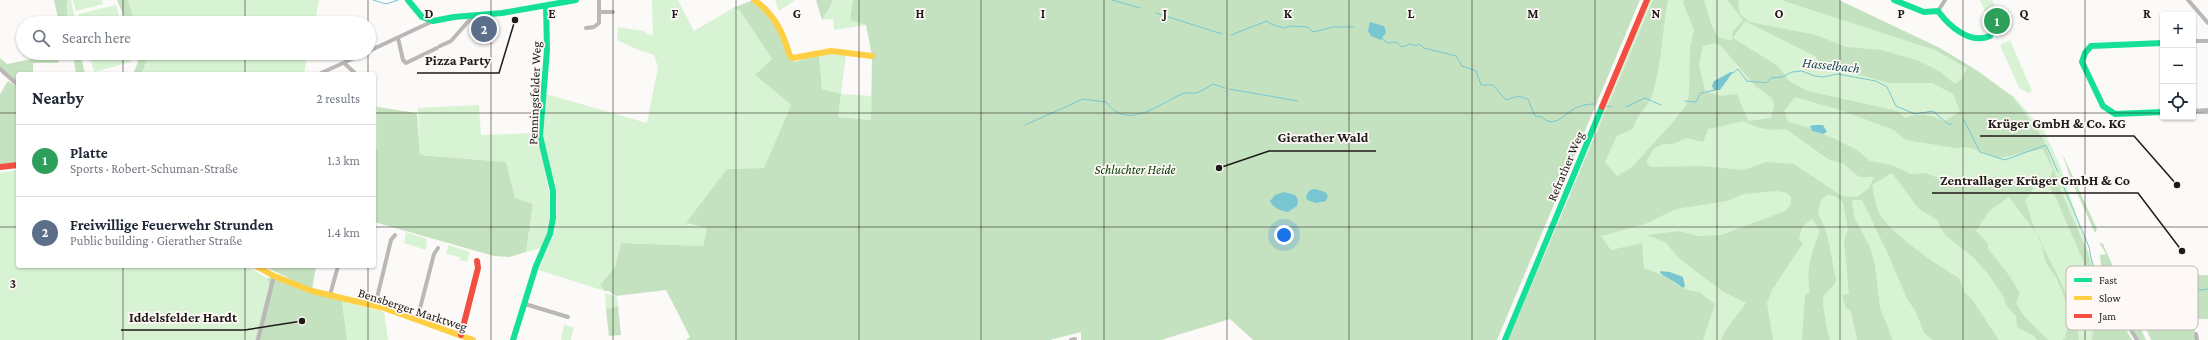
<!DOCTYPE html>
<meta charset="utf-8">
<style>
body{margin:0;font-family:"Crimson Pro",serif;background:#f6f6f7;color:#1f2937}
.controls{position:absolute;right:12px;top:12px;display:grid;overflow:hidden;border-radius:4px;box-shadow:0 1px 3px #0004}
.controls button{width:36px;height:36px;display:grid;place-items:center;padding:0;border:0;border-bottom:1px solid #e0e1e3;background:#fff;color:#1f2937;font:20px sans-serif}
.you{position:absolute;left:1284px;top:235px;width:14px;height:14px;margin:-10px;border:3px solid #fff;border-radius:50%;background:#1a73e8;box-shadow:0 0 0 6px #1a73e833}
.badge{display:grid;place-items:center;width:26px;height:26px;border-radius:50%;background:#2563eb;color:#fff;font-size:13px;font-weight:700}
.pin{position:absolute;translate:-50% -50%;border:2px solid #fff;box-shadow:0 1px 4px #0006}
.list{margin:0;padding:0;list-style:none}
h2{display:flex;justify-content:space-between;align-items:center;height:52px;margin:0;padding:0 16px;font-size:17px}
h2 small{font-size:13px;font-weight:400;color:#747a83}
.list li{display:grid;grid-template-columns:26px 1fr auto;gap:12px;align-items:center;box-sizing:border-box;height:72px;padding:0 16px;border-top:1px solid #e0e1e3}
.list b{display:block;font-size:15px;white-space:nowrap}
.list p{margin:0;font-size:13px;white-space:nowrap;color:#747a83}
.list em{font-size:13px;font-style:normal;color:#747a83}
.icon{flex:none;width:22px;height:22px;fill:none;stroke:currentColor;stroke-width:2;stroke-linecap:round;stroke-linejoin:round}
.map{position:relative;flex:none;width:2208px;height:340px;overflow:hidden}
.search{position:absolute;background:#fff;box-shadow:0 1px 3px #0004;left:16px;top:16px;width:360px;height:44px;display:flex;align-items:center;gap:10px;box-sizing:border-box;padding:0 14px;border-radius:22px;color:#747a83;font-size:15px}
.panel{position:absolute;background:#fff;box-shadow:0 1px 3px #0004;left:16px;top:72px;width:360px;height:196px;border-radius:4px}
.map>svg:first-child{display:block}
</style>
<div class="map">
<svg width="2208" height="340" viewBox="0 0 2208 340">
<rect width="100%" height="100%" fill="#fcfaf8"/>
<path fill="#d7f3d3" d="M67 0H71L76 23H67Z
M73 0H102L103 4 76 11Z
M128 0H319L315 23H135Z
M652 0H678L694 31 733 8 740 11 772 59 755 75 791 105 764 168 727 169 687 224 707 228 703 246 621 243 615 267 600 285 605 291 538 270 553 237 557 211 556 190 543 140 546 94 647 123 658 67 654 55 636 49 617 40 618 27 644 31 647 34 653 35Z
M775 0H795L779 11Z
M833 0H852L866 25 834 30 833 19 822 20C826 12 830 8 833 0Z
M1650 0H1839L1978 72 2014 97 2044 131 2061 168 2088 251 2132 340H1666L1571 191Z
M1980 0H1992L2000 16 1989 20Z
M116 5 121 23H81L78 14Z
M2010 40 2032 91 2028 93 2019 88 2000 45Z
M89 53H129L131 62 94 72Z
M145 53H308L304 74H140L146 65Z
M831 54 846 55 841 94 871 96V120L838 117 841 94 822 89 819 55Z
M374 105 378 107V150L374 149Z
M479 105 481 135 537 133C544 175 560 207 542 248L526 252 533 204 515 198 506 162 420 155 418 108Z
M18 170V266H246L267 278 269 285 255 340H0V173Z
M406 232 427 239 426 250 404 243Z
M448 245 470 252 467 262 459 260 460 257 446 254Z
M605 293 617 297 618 306 606 309Z
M342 301 384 312 388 340H347Z
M564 325 574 327 571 340H561Z"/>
<path fill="#c5e2c0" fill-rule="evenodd" d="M54 0H67V23H59Z
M117 0H128L135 23H127Z
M816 0H833C830 8 826 12 822 20Z
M853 0H1640L1497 340H1253L1230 319 1161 340H1081V332L1050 340H686L690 337 666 290 616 296 609 291H605L600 285 615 267 621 243 703 246 707 228 686 223 727 169 764 168 791 105 755 75 772 59 740 11 733 8 751 1C764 7 774 17 779 30 784 41 784 54 794 62L819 55 822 89 841 94 838 117 871 120 872 56 866 25 850 20Z
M1653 0H1668C1662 31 1662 62 1653 92 1650 106 1636 114 1633 129L1617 136 1605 162 1617 176 1631 168 1673 122 1686 105 1689 96 1690 48 1694 30 1683 3 1684 0H1704L1711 24 1718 37 1732 41 1733 31 1743 20 1727 0H1738L1740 14 1750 22 1816 35 1846 47 1882 50 1919 61 1939 71 1955 84 1962 79 1967 68 1935 50 1781 0H1839L1940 48 1978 71 2013 97 2043 138 2061 191 2087 251 2096 282 2132 340H2092L2094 324 2088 272 2056 198 2048 184 2037 183 2025 201C2029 210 2031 219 2034 228 2050 264 2075 300 2079 340H2062L2065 338 2070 317V311L2057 279 2046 263 2040 238 2009 197 1990 210 1976 231 1988 243V249C2000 263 2011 277 2020 293L2016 303 2024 316 2048 340H2037L2034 336 2017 327 2016 316 2007 306 2002 294 1988 274 1973 257 1945 235 1937 220 1919 209 1892 173 1872 185C1874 194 1876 207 1880 215 1892 234 1939 267 1959 278L1964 292 1972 299 1999 340H1933L1924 333 1915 310 1908 301 1888 254 1862 200H1852L1854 217 1870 247 1875 265 1880 308 1893 340H1857L1851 311 1846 308 1842 295 1849 294 1844 240 1848 230 1843 202 1835 196 1827 195 1821 200 1818 214C1829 232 1830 250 1834 270 1834 273 1836 276 1836 279 1835 289 1826 290 1823 298 1822 302 1828 336 1830 340H1802L1805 295 1810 292C1805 270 1812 251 1820 231L1812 219 1802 227 1799 240 1803 243 1772 290 1767 303 1773 340H1721L1725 331 1746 303 1724 292 1690 267 1677 256 1665 242 1647 235 1679 231 1698 236 1721 235 1785 211 1791 204V197L1787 193 1776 191 1744 194 1727 201 1676 209 1645 224 1601 236 1611 250 1642 243 1644 268 1667 277 1674 283 1687 290 1699 292 1715 304 1703 340H1508ZM1745 21 1815 56 1820 64 1889 83H1932L1953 94 1960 111 1945 121C1931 115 1920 112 1905 118L1897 111 1808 91 1789 81 1778 66 1733 38ZM1715 43 1722 47 1755 86 1772 98 1774 105 1771 118 1748 121 1737 94 1720 96 1705 91 1699 65 1703 46ZM1795 97 1840 110 1894 130 1906 140 1955 148 1968 147 1999 158 2043 149 2053 170 2050 178 2028 183 2004 178 1975 177 1954 183 1924 173 1911 174 1892 165 1870 161 1857 150 1831 137 1812 131 1810 128 1788 122 1784 111ZM1744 121C1758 129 1770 131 1786 129L1828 159 1844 164 1859 177H1874L1869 188 1857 197 1842 196 1794 164 1766 162 1744 170 1700 166 1650 167 1646 162 1654 148 1663 144H1672L1687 138 1703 142 1708 129Z
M62 53 58 63H33V74H18V83L0 68V58L7 64Z
M136 53H145C148 62 145 67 140 74H133L138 62Z
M81 56 85 74H76L74 61Z
M8 81 18 87V162L0 165V94Z
M378 107 417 113 420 155 506 162 515 198 533 204 526 252 509 257 494 256 374 222V149H378Z
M2062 153 2097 229 2095 233 2070 177Z
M2099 242 2103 244 2146 340H2139L2102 279 2100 255 2106 254Z
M264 266H316L312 290Z
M2208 275V319H2192L2197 340H2151L2124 277Z
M267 278H274L342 301 347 340H255L269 285Z
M618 306 621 335 609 336 606 309Z"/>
<path fill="#78c6d1" d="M1370 22 1384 26 1386 32 1381 40 1371 36 1368 31Z
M1731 72H1733L1720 90H1714L1712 86 1714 81Z
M1815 125H1823L1827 132 1823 134 1812 131 1810 126Z
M1315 189 1325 192 1328 196 1326 201 1316 203 1307 200 1306 196 1310 190Z
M1284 192 1295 195 1298 200 1297 206 1288 212C1281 211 1273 208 1270 201L1275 195Z
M1660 271 1670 272 1683 277 1685 286 1683 288C1676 283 1669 278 1661 274Z"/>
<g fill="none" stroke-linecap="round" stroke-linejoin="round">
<path stroke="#78c6d1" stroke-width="1" d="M373 0 386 4 398 0
M1112 0 1140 8
M1156 13 1222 34
M1231 35 1267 21 1271 24 1284 28 1291 26 1308 27 1313 32 1334 27H1354
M1382 38 1387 43 1396 42 1402 47 1410 44 1416 46 1419 44 1424 48 1456 56 1462 66 1476 71 1481 85H1493L1506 100 1518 96 1528 99 1535 116 1542 117C1553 128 1562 117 1572 110 1578 106 1587 104 1594 104
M1733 73 1738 69 1747 81 1766 83 1771 78 1782 77 1792 72 1802 71 1815 76 1824 77 1837 74 1876 81 1887 87 1896 106 1915 114 1933 111 1948 124H1952
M1229 89 1298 101
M1685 101 1696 102 1701 93 1715 90
M1606 106 1611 107
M1626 107 1645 98 1661 105
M1964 120 1980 152 2005 160 2046 145 2058 172
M1025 125 1083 99 1106 102C1128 132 1160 103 1184 93 1188 92 1192 94 1196 93 1202 91 1208 87 1213 84L1225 88
M2062 183 2089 247 2094 272 2104 291
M2110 290 2116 291 2128 298
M2133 295 2157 282C2173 283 2191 293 2208 289"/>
<path stroke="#b9b8b7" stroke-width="4" d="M2188 0 2208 23
M1938 11 1945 0
M599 12H613
M586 28 594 27 599 23V0
M398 38 403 60 406 63 437 48
M2193 41H2208
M440 46 451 41 473 16
M369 51 433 21
M344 63 356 74
M0 69 18 85
M319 74 365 53
M2193 111 2208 110
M330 295 338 266
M2111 297 2137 340
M525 304 568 317
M375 306 391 240 395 235
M417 320 434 254 438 248
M2196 334 2197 340
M258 340 274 276
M1071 340 1075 339"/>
<path stroke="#16e098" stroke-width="6" d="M408 0 422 17 433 21 454 17 502 13 576 0
M1894 0 1924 12 1938 11C1949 26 1970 45 1990 36
M2163 43 2091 46 2085 53 2082 62 2103 106 2115 114 2163 112
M513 340 536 266 550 234 553 218V191L540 136 547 50 546 6
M1505 340 1602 107"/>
<path stroke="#ffcf43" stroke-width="6" d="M754 0C775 14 783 33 790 56L793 58 831 51 872 56
M256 266 274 276 312 291 384 308 473 340"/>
<path stroke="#f24e42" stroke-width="6" d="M1602 107 1647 0
M0 167 18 165
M461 335 478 268 477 261"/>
</g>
<path fill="none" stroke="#1e1a17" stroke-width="1" stroke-opacity="0.55" d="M123 0V23M245 0V23M368 0V23M491 0V340M613 0V340M736 0V340M859 0V340M981 0V340M1104 0V340M1227 0V340M1349 0V340M1472 0V340M1595 0V340M1717 0V340M1840 0V340M1963 0V340M2085 0V340M123 53V74M245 53V74M368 53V74M0 113H18M374 113H2163M2193 113H2208M0 227H18M374 227H2208M123 266V340M245 266V340M368 266V340"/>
<g text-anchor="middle" stroke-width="3.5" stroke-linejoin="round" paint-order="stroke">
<g font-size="13" fill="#1e1a17" stroke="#fef9f6">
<text transform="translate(534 93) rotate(-88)" y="5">Penningsfelder Weg</text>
<text transform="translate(1565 166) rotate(-67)" y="5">Refrather Weg</text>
<text transform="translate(413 309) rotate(18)" y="5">Bensberger Marktweg</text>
</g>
<g font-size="13" font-style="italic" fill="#003b00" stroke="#fef9f6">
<text x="1135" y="174">Schluchter Heide</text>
</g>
<g font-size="14" font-style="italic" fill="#1a4a51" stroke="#fef9f6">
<text transform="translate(1831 65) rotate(6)" y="5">Hasselbach</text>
</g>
</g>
<rect x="2066" y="266" width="132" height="64" rx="6" fill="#fef9f6" stroke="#bbb6b3" stroke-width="1"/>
<rect x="2074" y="278" width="18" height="4" fill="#16e098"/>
<rect x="2074" y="296" width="18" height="4" fill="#ffcf43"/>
<rect x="2074" y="314" width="18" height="4" fill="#f24e42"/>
<g font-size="11" fill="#1e1a17">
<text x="2099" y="284">Fast</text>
<text x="2099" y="302">Slow</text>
<text x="2099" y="320">Jam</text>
</g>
<g font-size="13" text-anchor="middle" font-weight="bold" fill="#1e1a17" stroke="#fef9f6" stroke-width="3.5" stroke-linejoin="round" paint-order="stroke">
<text x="429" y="18">D</text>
<text x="552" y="18">E</text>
<text x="675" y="18">F</text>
<text x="797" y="18">G</text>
<text x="920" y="18">H</text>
<text x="1043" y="18">I</text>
<text x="1165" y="18">J</text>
<text x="1288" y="18">K</text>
<text x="1411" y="18">L</text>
<text x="1533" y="18">M</text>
<text x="1656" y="18">N</text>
<text x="1779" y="18">O</text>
<text x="1901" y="18">P</text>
<text x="2024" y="18">Q</text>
<text x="2147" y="18">R</text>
<text x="13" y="288">3</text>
</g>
<path fill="none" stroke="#1e1a17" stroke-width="1.5" d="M515 20L499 73H417M2177 185L2134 136H1980M1219 168L1269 151H1376M2182 251L2138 193H1932M302 321L245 330H121"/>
<g fill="#1e1a17" stroke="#fef9f6" stroke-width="1.5">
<circle cx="515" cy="20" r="4"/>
<circle cx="2177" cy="185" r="4"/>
<circle cx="1219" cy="168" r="4"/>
<circle cx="2182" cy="251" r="4"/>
<circle cx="302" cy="321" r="4"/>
</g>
<g font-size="14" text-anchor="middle" font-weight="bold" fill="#1e1a17" stroke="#fef9f6" stroke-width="3.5" stroke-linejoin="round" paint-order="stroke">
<text x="458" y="65">Pizza Party</text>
<text x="2057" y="128">Krüger GmbH &amp; Co. KG</text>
<text x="1323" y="142">Gierather Wald</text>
<text x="2035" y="185">Zentrallager Krüger GmbH &amp; Co</text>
<text x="183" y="322">Iddelsfelder Hardt</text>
</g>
</svg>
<div class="controls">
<button>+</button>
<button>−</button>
<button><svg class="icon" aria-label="locate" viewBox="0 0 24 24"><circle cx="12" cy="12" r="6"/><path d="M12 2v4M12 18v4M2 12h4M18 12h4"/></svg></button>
</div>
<div class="you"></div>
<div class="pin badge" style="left:1997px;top:21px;background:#2e9e5b">1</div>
<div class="pin badge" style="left:484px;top:29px;background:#5c6f8a">2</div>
<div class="search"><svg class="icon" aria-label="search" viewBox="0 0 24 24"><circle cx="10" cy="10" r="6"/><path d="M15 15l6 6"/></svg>Search here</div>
<section class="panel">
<h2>Nearby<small>2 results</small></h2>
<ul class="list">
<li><span class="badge" style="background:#2e9e5b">1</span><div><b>Platte</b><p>Sports · Robert-Schuman-Straße</p></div><em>1.3 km</em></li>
<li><span class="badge" style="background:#5c6f8a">2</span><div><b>Freiwillige Feuerwehr Strunden</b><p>Public building · Gierather Straße</p></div><em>1.4 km</em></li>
</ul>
</section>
</div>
